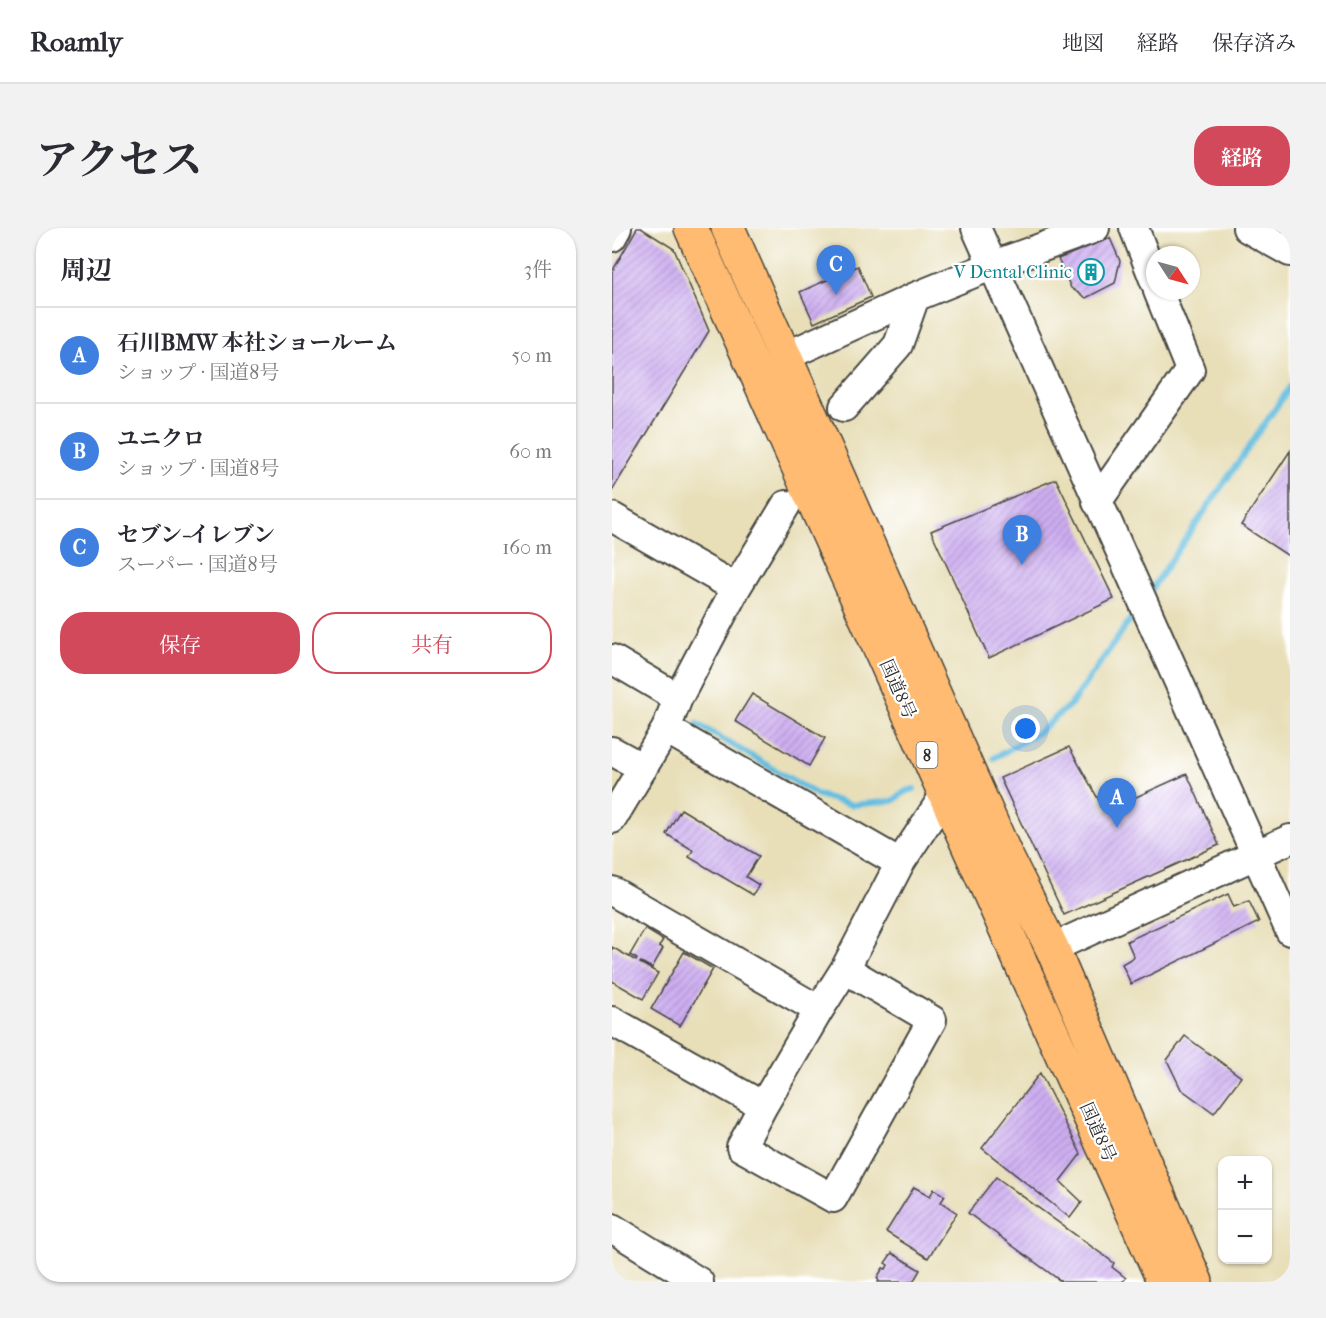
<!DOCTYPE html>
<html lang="ja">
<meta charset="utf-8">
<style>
body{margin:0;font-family:"IM FELL French Canon","Noto Serif JP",serif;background:#f2f2f3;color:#2b2b33}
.controls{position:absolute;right:18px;bottom:18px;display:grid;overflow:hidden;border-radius:12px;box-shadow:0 2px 4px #0004}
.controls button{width:54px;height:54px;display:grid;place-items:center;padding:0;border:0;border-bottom:2px solid #e1e1e2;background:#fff;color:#2b2b33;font:30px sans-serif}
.compass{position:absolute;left:534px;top:18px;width:54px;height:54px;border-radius:50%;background:#fff;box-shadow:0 2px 4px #0004;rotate:126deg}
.you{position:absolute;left:414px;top:501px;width:21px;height:21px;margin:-15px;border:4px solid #fff;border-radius:50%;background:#1a73e8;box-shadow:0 0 0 9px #1a73e833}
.badge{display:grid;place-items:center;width:39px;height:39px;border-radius:50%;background:#d1495b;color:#fff;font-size:20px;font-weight:700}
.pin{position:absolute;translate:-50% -50px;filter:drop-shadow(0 2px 3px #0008)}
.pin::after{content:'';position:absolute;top:32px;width:21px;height:18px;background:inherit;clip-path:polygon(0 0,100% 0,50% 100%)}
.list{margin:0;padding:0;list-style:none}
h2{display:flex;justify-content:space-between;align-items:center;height:78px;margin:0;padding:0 24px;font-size:26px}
h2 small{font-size:20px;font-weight:400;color:#7c7c81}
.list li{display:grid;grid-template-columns:39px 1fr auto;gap:18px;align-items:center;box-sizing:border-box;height:96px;padding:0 24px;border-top:2px solid #e1e1e2}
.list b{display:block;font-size:22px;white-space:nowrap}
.list p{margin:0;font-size:20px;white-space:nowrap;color:#7c7c81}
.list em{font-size:20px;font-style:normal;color:#7c7c81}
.actions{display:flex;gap:12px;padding:18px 24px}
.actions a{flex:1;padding:14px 0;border:2px solid #d1495b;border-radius:24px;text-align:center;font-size:21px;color:#d1495b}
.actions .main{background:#d1495b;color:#fff}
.map{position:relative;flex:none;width:678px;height:1054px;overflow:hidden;border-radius:24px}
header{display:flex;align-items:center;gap:36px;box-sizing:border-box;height:84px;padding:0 30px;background:#fff;border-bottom:2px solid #e1e1e2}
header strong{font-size:28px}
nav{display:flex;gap:33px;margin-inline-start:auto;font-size:21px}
.intro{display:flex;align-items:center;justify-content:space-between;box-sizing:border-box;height:144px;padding:0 36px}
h1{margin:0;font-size:42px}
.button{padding:15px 27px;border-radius:24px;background:#d1495b;color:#fff;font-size:21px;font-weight:700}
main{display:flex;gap:36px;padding:0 36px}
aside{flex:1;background:#fff;border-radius:24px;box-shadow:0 2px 4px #0004}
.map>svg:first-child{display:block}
</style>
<header>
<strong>Roamly</strong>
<nav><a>地図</a><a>経路</a><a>保存済み</a></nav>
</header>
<div class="intro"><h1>アクセス</h1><a class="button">経路</a></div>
<main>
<aside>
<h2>周辺<small>3件</small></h2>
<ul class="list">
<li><span class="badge" style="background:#3f7fe0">A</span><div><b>石川BMW 本社ショールーム</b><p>ショップ · 国道8号</p></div><em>50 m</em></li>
<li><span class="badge" style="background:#3f7fe0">B</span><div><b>ユニクロ</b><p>ショップ · 国道8号</p></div><em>60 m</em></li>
<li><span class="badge" style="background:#3f7fe0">C</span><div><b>セブン-イレブン</b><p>スーパー · 国道8号</p></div><em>160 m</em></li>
</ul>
<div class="actions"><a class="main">保存</a><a>共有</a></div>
</aside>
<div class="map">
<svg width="678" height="1054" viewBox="0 0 678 1054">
<defs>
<pattern id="building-hatch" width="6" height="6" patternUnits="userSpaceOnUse" patternTransform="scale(1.5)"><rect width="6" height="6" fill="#ceaef2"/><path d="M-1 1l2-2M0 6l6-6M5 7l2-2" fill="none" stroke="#a78ec4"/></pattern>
</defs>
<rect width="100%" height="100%" fill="#fff"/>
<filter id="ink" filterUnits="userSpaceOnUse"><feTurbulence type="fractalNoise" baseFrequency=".0167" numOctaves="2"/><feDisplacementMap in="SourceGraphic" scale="12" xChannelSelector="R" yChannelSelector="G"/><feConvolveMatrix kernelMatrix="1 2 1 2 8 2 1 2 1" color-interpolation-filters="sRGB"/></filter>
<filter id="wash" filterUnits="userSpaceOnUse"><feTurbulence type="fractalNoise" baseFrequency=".008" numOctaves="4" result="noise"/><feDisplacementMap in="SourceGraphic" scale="24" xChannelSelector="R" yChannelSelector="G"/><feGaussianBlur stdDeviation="1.35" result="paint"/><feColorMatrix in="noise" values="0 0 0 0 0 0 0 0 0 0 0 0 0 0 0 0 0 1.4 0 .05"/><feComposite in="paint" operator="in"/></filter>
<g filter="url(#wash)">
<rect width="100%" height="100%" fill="#e8dfb9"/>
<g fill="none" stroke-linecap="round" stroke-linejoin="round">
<path stroke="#63bee0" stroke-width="6" d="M536 366 678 159
M85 496 206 567 240 577 281 573 294 563 302 561
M382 530 427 504 460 475 525 382"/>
</g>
<g id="blocks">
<path fill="url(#building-hatch)" d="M25 0H29L62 21 97 103 0 263V44Z
M498 10 508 33 503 55 474 70 459 60 446 31Z
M246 38 259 69 202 95 188 64Z
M678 223V329L629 297Z
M444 251 502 371 377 430 319 303Z
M140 466 213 510 197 538 123 493Z
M457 519 493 583 575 546 607 617 452 687 388 550Z
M69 581 147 628 134 649 147 657 141 667 77 629 81 622 54 606Z
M616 666 622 679 637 673 647 694 519 756 510 736 522 729 515 713Z
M33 701 51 712 47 718 51 720 40 740 29 734 28 735 46 745 31 771 0 753V719L24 733 25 731 18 727Z
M72 724 101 741 68 798 39 781Z
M573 808 629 849 602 885 569 861 555 832Z
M428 845 469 926 448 953 470 974 458 990 370 920Z
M384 949 502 1035 500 1039 514 1050 510 1054H450L356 985Z
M302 959 318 968 322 961 333 968 329 974 345 985 316 1030 274 1004Z
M280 1025 308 1042 301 1054H266L267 1052 265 1050 271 1040 274 1041 276 1037 273 1035Z"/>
</g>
</g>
<g filter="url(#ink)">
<use href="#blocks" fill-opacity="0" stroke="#474640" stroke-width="1.5"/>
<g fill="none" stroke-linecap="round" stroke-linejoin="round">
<defs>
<path id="minor" d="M364 0 678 703
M522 0 543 54
M635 0 678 24
M0 9 5 0
M172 129 303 69 379 38 483 0
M232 179 286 117 303 69
M485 274 578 142 546 63
M0 289 124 360
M0 431 66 470
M54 501 288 635 332 568
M0 523 31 540
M0 591 54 501 66 470 124 360 174 277
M0 663 207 782 151 878 0 793
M440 720 678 611
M207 782 233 741 288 635
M151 878 129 919 221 970 320 792 233 741
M0 1000 87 1054"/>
<path id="highway" d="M79 0 552 1054
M116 0 394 628 440 720 584 1054"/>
</defs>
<use href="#minor" stroke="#474640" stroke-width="32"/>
<use href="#highway" stroke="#474640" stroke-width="36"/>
<use href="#minor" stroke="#fff" stroke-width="28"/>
<use href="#highway" stroke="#ffbb71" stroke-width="33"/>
</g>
</g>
<defs>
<symbol id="building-ring" viewBox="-11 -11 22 22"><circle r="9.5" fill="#fff" stroke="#0f9aa8" stroke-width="1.5"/><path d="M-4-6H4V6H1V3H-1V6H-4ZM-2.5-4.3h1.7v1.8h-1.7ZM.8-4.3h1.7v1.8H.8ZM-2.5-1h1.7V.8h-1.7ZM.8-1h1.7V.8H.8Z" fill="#0f9aa8"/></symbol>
</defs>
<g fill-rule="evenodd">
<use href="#building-ring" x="464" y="29" width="30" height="30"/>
</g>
<g text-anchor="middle" stroke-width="4.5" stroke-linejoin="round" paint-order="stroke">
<rect fill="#fff" stroke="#6b6b6b" stroke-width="1.5" x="304.5" y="514" width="21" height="26" rx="4.5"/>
<g font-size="16" font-weight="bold" fill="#2b2b2b">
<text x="315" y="533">8</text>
</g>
<g font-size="18" fill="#0d838f" stroke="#fff" text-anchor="end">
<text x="460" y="50">V Dental Clinic</text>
</g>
<g font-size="18" fill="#2b2b2b" stroke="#fff">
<text transform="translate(286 461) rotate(66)" y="6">国道8号</text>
<text transform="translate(486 904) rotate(66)" y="6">国道8号</text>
</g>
</g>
</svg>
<div class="controls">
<button>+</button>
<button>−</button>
</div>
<svg class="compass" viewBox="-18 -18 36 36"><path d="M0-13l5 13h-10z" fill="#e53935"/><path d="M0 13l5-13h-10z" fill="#7c7c81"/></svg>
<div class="you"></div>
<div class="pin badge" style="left:505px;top:600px;background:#3f7fe0">A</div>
<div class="pin badge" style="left:410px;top:337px;background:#3f7fe0">B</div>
<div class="pin badge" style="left:224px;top:67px;background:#3f7fe0">C</div>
</div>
</main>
